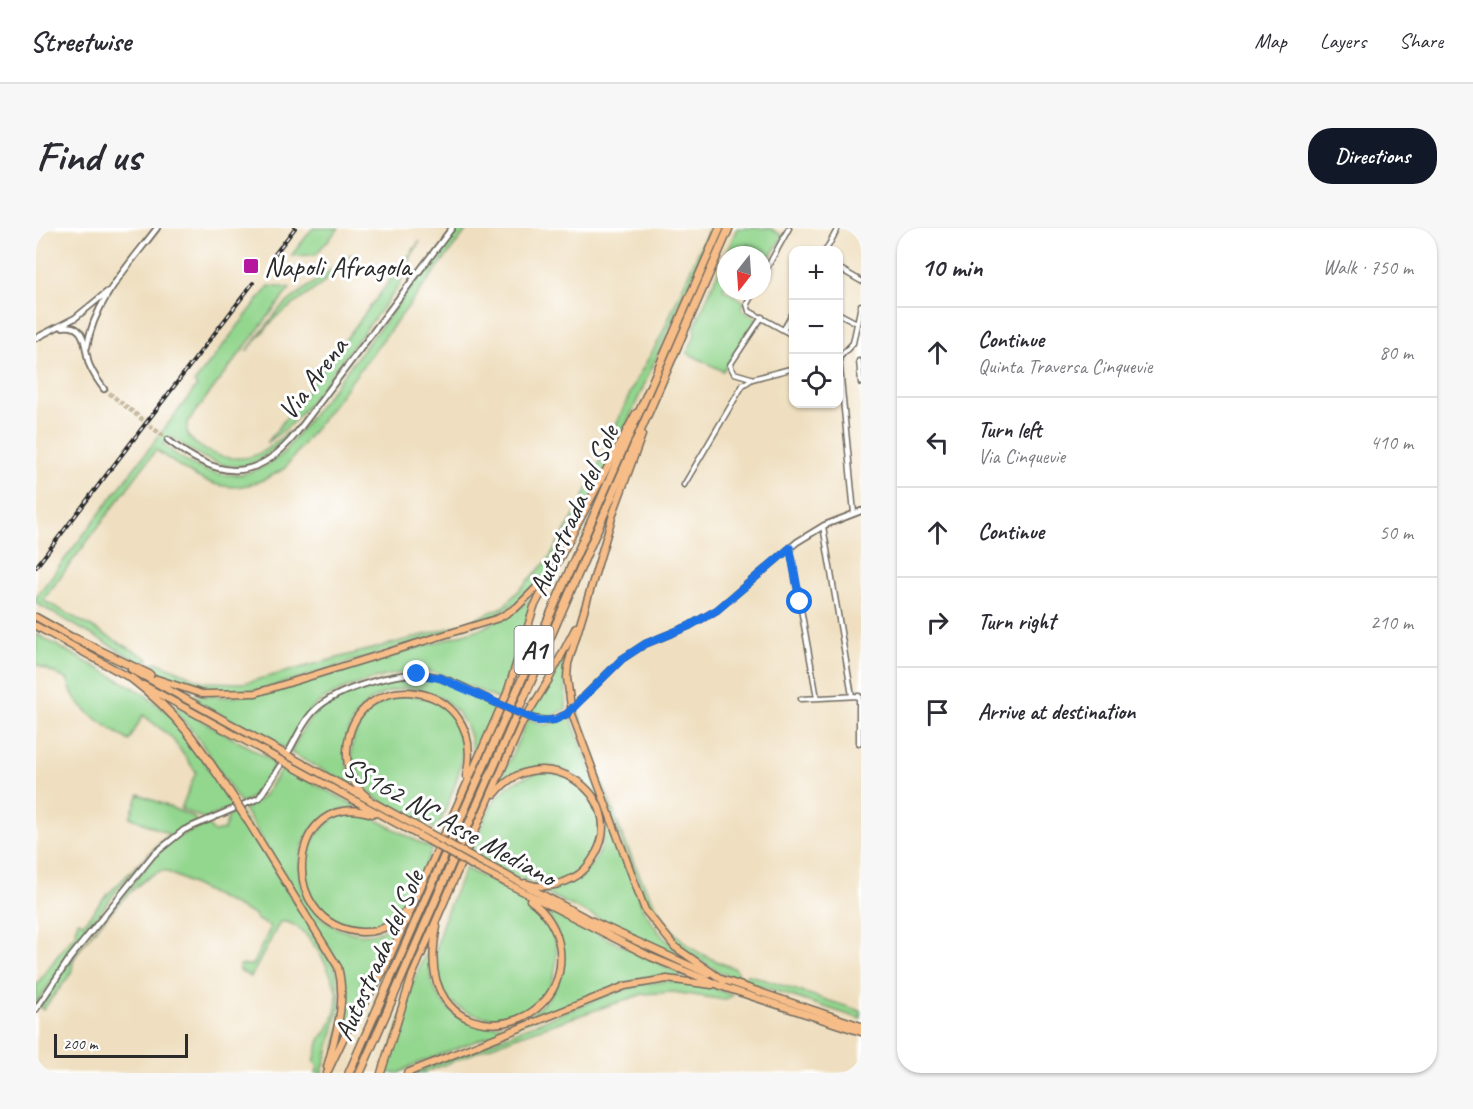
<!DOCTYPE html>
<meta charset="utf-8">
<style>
body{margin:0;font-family:Caveat,sans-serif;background:#f7f7f7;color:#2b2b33}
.controls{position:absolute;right:18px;top:18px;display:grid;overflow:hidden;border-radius:12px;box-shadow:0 2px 4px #0004}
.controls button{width:54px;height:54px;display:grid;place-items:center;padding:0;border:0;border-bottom:2px solid #e1e1e2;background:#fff;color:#2b2b33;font:30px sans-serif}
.compass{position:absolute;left:681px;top:18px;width:54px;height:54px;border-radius:50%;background:#fff;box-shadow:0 2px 4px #0004;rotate:197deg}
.scale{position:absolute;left:18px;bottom:15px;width:134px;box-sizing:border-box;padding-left:6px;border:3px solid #2b2b2b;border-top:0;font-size:16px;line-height:21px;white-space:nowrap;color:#2b2b2b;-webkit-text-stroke:4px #fff;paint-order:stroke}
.stop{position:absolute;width:18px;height:18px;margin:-14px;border:4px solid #1a73e8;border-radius:50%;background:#fff}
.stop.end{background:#1a73e8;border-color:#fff;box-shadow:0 2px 6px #0008}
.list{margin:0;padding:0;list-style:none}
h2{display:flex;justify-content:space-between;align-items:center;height:78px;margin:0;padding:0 24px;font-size:26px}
h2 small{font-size:20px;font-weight:400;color:#7c7c81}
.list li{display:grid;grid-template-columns:39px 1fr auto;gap:18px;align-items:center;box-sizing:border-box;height:90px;padding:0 24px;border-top:2px solid #e1e1e2}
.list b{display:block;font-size:22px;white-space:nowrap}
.list p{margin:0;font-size:20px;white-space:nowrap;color:#7c7c81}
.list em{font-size:20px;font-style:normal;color:#7c7c81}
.icon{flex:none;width:33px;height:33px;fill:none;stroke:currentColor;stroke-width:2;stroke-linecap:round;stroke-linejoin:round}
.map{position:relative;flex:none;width:825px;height:845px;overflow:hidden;border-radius:24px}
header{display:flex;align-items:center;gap:36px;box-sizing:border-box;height:84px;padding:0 30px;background:#fff;border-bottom:2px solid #e1e1e2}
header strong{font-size:28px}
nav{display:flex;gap:33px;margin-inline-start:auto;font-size:21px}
.intro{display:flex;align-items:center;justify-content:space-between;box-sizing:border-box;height:144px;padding:0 36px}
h1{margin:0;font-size:42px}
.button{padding:15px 27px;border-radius:24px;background:#111827;color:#fff;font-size:21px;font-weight:700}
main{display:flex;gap:36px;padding:0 36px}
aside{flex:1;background:#fff;border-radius:24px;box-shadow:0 2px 4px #0004}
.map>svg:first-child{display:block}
</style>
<header>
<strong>Streetwise</strong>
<nav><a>Map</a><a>Layers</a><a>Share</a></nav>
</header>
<div class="intro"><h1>Find us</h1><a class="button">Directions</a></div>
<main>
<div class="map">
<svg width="825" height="845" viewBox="0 0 825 845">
<rect width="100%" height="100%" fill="#fff"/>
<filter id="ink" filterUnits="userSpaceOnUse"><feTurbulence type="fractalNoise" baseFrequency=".0167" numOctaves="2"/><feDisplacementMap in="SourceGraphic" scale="12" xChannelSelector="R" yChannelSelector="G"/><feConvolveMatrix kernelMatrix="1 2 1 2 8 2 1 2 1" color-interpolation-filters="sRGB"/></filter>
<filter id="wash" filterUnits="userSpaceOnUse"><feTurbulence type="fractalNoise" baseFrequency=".008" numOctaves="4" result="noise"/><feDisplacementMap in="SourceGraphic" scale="24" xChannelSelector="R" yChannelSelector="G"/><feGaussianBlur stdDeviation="1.35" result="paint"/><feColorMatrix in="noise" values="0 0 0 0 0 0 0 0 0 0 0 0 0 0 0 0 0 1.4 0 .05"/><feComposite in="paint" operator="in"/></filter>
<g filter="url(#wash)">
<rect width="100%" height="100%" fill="#efdfc0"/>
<path fill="#93d68e" stroke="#5f805c" stroke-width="1.5" d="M277 0H303L279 27 255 28Z
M421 0H432L249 240C194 275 168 256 120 222L7 372 113 431 107 436 0 375V369L161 158 158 155 233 58 254 60 153 192C148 202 152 210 160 216 180 231 208 236 229 222 238 217 246 207 255 203 212 256 182 242 134 208L127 216C165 249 206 261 247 225Z
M673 0H678L572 238 514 345 492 367 456 390 225 462 176 464 156 460 140 454 109 437 120 434 168 454 208 455 425 397 467 379 512 332 543 280 600 152 623 112Z
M701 0H734L747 8 734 29 712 17 706 27H690V54L687 61 709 74 705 81 722 91 687 143 651 125 659 107V98Z
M384 13 374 30 363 58 269 181 253 198 231 215Z
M316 26 285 57 240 89 210 124 245 79Z
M502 364 464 472C443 463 422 452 400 445 372 437 305 458 281 476 267 487 259 505 250 521L149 467 196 469 247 461 447 400 484 380Z
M0 406 105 464 140 491 198 579 169 591 145 581 160 544 135 509 107 487 93 513C71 497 36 481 32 452L0 436Z
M529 427 530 481 513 490 494 486Z
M372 449 404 453 462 479 439 529C434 517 436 504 424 488 377 426 282 479 317 554L314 557 255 525C262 511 269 495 280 484 301 462 343 455 372 449Z
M372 467C458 477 422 552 401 602 379 590 347 580 330 561 297 524 325 470 372 467Z
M129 472 239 534 235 542 238 544 224 564 205 576 160 507Z
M542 484C565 545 601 672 647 713 663 727 682 734 700 741L703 750 706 751 711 746 825 783V791L685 745 643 719 615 684 579 597 539 486Z
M535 490 607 681 622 703 651 733 503 662C584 656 591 558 520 540 507 537 491 539 479 545 473 549 470 553 464 553L492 491 508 497Z
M247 539 322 579C241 583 247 699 324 706 345 708 352 696 366 694L336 757 299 821 309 779 305 742 208 581 226 570Z
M505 544C513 545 521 546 528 548 588 567 565 664 501 655 477 652 455 635 434 624 454 581 456 557 505 544Z
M103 566 157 589 161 593C151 600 139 604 129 612 83 651 35 725 0 776V758L27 720 41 705 39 702 42 693 48 695 68 670 133 606 94 589Z
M203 583 300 742 304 777 286 845H280L282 838 278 834C280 826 282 819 284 812 285 808 290 805 292 801 297 793 301 780 301 770 301 750 269 689 244 694L215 749 203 742 204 737H216L235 699 220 691V688L130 643C110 639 47 712 38 731 36 735 37 740 35 745 31 753 13 772 7 782L4 779 42 722 120 627 141 609 171 596 178 604 188 602 193 587Z
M309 584 330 586 396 621C386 643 378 679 356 693 294 733 222 630 309 584Z
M429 640C455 654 487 666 507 689 519 702 522 718 520 735 513 809 406 805 400 741 397 706 417 672 429 640Z
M508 680 651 749 620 748 600 752 377 837 363 845H348L374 761 393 718C396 730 391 745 397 758 437 845 574 775 508 680Z
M630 753 668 757 696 767 690 772 637 764 607 766 479 809 387 845H377L567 769 607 756Z"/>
</g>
<g filter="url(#ink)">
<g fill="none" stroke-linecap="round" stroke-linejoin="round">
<path stroke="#c8bba2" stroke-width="4.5" stroke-dasharray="4.5 2" stroke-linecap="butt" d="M68 161 132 212"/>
<defs>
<path id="minor" d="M790 22 802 0
M806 42 825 53
M726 49 753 0
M718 63 711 76 713 83 758 108
M802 85 821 95
M748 101 758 83
M803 130 818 285
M803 130 817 115 825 77
M823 133 825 155
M715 150 698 145 694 137 726 89
M648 257 707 157 716 151 758 140
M787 298 816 468
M754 320 781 470
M765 471 823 468V515"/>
<path id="tertiary" d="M26 99C51 95 48 119 53 136 57 146 62 153 68 161
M0 110 39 90 71 64
M51 119C58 73 93 37 121 0
M132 212C179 249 218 257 259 207L416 0
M538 478 586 431 609 416 653 398 681 382 761 314 789 297 825 283
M495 490 513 493 531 486
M253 523C261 509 268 492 280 481 301 461 364 442 392 447 416 451 439 465 460 475
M0 781 34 730 117 627 148 602 223 570 244 538"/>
<path id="trunk" d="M606 207 578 283 532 436 531 450 536 486 609 682 639 719 688 753
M0 389 41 412
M0 398 98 452
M95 441 393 605
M121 451 166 466 220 465 463 390 481 379 508 352
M107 457 391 612
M459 566C504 508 594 566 559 627 554 636 547 645 537 650 522 658 505 661 489 655
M330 568C317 558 310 539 311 523 315 433 454 450 430 548
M336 586C253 558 237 697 325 704 346 705 362 694 374 677
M208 587 302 739C311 775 300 805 291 839
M442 632 550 690 672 746
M439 639 615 729 690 760 825 804
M401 699C372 831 533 817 524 722 522 703 511 684 494 672
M685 751 825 798
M291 845 311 803 347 744 384 661 471 465 498 379 600 185
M345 845 376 748 486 495 512 453 540 399
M371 845 589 758 631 751 676 757"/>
<path id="motorway" d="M38 410 114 447
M95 450C147 490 165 521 200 574
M313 845 684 0
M324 845 693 0"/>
</defs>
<use href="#minor" stroke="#706a5f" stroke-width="7"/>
<use href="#tertiary" stroke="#706a5f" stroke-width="8"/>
<use href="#trunk" stroke="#706a5f" stroke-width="9"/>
<use href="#motorway" stroke="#706a5f" stroke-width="10"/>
<use href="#minor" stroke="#fff" stroke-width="4"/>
<use href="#tertiary" stroke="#fff" stroke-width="4.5"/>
<use href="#trunk" stroke="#f7bd88" stroke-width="6"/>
<use href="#motorway" stroke="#f7bd88" stroke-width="7"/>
<defs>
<path id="rail" d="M239 26 259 0
M0 339 217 55"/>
</defs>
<use href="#rail" stroke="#2b2b2b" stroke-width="4"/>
<use href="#rail" stroke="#fff" stroke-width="1.5" stroke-dasharray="4.5" stroke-linecap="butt"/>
<defs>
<path id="tertiary-bridge" d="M460 475 495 490
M531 486 538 478"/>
<path id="trunk-bridge" d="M393 605 442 632
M391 612 439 639"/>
<path id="motorway-bridge" d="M200 574 208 587"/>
</defs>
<use href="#tertiary-bridge" stroke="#706a5f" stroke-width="8" stroke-linecap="butt"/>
<use href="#trunk-bridge" stroke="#706a5f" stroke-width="9" stroke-linecap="butt"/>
<use href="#motorway-bridge" stroke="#706a5f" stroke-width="10" stroke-linecap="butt"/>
<use href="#tertiary-bridge" stroke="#fff" stroke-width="4.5"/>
<use href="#trunk-bridge" stroke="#f7bd88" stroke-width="6"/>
<use href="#motorway-bridge" stroke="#f7bd88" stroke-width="7"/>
</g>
</g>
<g fill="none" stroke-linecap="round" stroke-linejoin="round" filter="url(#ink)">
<path stroke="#1a73e8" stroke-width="8" d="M381 446 404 450 502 493 519 492 531 486 586 431 609 416 653 398 681 382 754 320 764 374"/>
</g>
<rect fill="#b5179e" stroke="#fff" stroke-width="2" x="207" y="30" width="16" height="16" rx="3"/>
<g text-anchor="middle" stroke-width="6" stroke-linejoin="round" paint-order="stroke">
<rect fill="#fff" stroke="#6b6b6b" stroke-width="1.5" x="478.5" y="398" width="39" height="48" rx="4.5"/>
<g font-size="27" font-weight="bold" fill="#2b2b2b">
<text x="498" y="431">A1</text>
</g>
<g font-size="28" fill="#2b2b2b" stroke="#fff" text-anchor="start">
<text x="228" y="48">Napoli Afragola</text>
</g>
<g font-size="28" fill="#2b2b2b" stroke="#fff">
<text transform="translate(276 150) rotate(-53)" y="10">Via Arena</text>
<text transform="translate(537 282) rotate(-66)" y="10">Autostrada del Sole</text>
<text transform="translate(414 593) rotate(29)" y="10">SS162 NC Asse Mediano</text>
<text transform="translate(342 727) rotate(-66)" y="10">Autostrada del Sole</text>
</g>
</g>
</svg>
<div class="controls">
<button>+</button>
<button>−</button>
<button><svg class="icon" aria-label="locate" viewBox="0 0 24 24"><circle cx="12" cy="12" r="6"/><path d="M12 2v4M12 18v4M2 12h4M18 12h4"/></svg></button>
</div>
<svg class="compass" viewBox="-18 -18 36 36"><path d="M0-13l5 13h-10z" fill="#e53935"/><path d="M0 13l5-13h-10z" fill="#7c7c81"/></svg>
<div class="scale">200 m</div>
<div class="stop" style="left:764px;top:374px"></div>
<div class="stop end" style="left:381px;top:446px"></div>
</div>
<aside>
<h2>10 min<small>Walk · 750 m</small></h2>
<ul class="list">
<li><svg class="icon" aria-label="ahead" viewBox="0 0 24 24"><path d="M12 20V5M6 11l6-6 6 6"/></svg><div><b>Continue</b><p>Quinta Traversa Cinquevie</p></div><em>80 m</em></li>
<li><svg class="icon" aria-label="left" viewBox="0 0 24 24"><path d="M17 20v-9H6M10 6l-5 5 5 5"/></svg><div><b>Turn left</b><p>Via Cinquevie</p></div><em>410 m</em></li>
<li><svg class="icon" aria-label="ahead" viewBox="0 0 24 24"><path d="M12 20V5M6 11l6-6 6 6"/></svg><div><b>Continue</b></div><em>50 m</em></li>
<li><svg class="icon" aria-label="right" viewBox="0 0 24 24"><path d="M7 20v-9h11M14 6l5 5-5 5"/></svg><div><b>Turn right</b></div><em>210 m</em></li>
<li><svg class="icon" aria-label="arrive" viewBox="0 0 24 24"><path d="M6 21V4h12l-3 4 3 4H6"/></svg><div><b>Arrive at destination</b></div></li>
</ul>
</aside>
</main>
